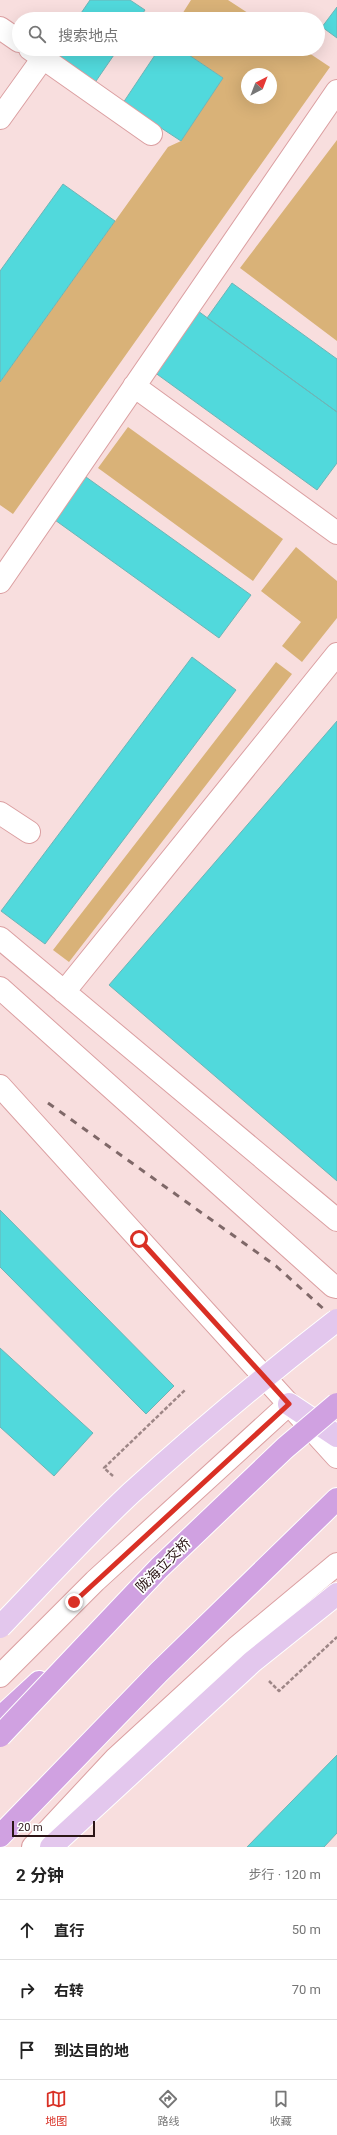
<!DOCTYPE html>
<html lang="zh">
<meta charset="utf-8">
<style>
body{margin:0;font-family:Roboto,"Noto Sans SC",sans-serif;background:#f6f6f6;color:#222}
.compass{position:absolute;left:241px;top:68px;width:36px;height:36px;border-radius:50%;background:#fff;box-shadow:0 4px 16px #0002;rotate:42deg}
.scale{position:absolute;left:12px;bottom:10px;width:83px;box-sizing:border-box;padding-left:4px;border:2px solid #2b1516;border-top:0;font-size:11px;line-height:14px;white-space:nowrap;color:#2b1516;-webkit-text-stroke:3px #fff;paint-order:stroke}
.stop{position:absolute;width:12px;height:12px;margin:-9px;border:3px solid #d93025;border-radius:50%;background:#fff}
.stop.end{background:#d93025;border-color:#fff;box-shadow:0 1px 4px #0008}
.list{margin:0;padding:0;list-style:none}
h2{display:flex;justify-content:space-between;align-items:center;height:52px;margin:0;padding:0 16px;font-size:17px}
h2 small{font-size:13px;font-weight:400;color:#767676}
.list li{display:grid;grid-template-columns:26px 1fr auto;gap:12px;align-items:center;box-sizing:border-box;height:60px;padding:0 16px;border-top:1px solid #e0e0e0}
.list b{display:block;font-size:15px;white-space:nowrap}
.list em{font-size:13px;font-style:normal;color:#767676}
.icon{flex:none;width:22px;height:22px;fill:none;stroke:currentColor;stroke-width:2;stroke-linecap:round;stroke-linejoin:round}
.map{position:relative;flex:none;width:337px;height:1847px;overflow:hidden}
.search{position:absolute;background:#fff;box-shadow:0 4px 16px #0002;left:12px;right:12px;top:12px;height:44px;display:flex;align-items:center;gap:10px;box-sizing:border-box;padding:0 14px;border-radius:22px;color:#767676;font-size:15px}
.sheet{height:232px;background:#fff}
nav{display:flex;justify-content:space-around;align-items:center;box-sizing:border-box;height:56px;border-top:1px solid #e0e0e0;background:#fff;font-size:11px;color:#767676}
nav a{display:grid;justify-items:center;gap:2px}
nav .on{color:#d93025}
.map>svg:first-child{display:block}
</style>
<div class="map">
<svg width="337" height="1847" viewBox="0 0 337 1847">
<rect width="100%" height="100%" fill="#f8dede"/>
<path fill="#d9b278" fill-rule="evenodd" d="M191 0H228L257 19H179Z
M180 49H303L330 67 13 514 0 505V382L168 147 181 141 223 78ZM247 74H271V98H247Z
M337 140V341L240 268Z
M128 427 283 539 253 581 98 468Z
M296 547 337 581V618L302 662 282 646 301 622 261 591Z
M276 662 292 674 69 962 53 950Z"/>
<path fill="#51d9dc" stroke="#6eb4b6" d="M90 0H130L145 10 139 19H77Z
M337 7V38L322 27Z
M56 49H118L94 84 52 54Z
M159 49H180L223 78 181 141 123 103Z
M63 184 115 221 0 382V271Z
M232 283 337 359V412L207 318Z
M198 311 337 412V463L317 490 154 372Z
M79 472 251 595 219 638 48 515Z
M192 657 236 690 45 944 1 911Z
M337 721V1181L109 985Z
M0 1210 174 1386 146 1414 0 1267Z
M0 1348 93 1433 54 1476 0 1427Z
M337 1755V1833L324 1847H247Z"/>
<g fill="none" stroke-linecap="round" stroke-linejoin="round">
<defs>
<path id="minor" d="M0 28 19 41
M30 49 151 134
M0 118 43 58
M134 386 337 533
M0 582 337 91
M0 813 29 832
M0 938 337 1220
M0 988 333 1286 337 1287
M64 992 337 654
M0 1086 337 1457
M0 1676 95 1581 289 1404
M33 1847 116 1758 236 1648 337 1564"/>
<path id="major" d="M289 1404 337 1436
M51 1847 252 1662 337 1594"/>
<path id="highway" d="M0 1718 39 1682
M0 1836 159 1672 337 1499"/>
</defs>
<use href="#minor" stroke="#db9fa1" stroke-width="24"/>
<use href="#major" stroke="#fff" stroke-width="24"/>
<use href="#highway" stroke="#fff" stroke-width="24"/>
<path stroke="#9e8686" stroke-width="2.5" stroke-dasharray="4 2" stroke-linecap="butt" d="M113 1476 104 1468 185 1390
M269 1681 279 1691 337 1637"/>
<use href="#minor" stroke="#fff" stroke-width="22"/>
<use href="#major" stroke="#e3c7ed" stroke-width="22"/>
<use href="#highway" stroke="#d0a1e1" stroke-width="22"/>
<path stroke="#7f6868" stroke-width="3" stroke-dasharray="7 7" stroke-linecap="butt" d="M48 1103 276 1266 337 1321"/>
<defs>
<path id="major-bridge" d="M0 1627C43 1582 85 1536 131 1493 197 1433 266 1375 337 1320"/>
<path id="highway-bridge" d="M0 1736 159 1568 285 1448 337 1404"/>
</defs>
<use href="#major-bridge" stroke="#fff" stroke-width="24" stroke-linecap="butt"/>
<use href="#highway-bridge" stroke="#fff" stroke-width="24" stroke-linecap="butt"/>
<use href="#major-bridge" stroke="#e3c7ed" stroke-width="22"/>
<use href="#highway-bridge" stroke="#d0a1e1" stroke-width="22"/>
</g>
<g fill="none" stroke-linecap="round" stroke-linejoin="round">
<path stroke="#d93025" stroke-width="5" d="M74 1602 289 1404 139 1239"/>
</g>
<g text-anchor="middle" stroke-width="3.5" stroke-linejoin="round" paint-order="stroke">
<g font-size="14" fill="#2b1516" stroke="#fff">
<text transform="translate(163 1565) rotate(-45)" y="5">陇海立交桥</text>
</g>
</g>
</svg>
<svg class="compass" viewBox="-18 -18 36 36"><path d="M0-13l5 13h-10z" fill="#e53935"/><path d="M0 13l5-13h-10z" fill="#767676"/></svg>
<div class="scale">20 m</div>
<div class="stop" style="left:139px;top:1239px"></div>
<div class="stop end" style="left:74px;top:1602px"></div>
<div class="search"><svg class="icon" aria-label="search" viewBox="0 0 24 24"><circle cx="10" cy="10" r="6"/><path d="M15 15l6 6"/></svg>搜索地点</div>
</div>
<section class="sheet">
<h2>2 分钟<small>步行 · 120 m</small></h2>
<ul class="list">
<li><svg class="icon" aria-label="ahead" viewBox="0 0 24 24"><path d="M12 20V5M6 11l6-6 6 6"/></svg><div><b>直行</b></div><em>50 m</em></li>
<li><svg class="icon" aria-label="right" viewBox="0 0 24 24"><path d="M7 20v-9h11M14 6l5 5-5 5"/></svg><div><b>右转</b></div><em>70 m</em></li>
<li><svg class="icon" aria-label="arrive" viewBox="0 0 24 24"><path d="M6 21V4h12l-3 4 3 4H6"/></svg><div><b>到达目的地</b></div></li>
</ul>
</section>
<nav>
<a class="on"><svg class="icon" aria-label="map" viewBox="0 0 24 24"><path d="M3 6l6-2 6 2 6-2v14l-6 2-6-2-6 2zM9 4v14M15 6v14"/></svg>地图</a>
<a><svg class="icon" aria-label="directions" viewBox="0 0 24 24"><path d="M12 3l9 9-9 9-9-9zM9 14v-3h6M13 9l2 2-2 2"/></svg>路线</a>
<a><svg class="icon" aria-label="saved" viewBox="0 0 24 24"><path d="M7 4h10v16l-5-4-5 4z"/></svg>收藏</a>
</nav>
